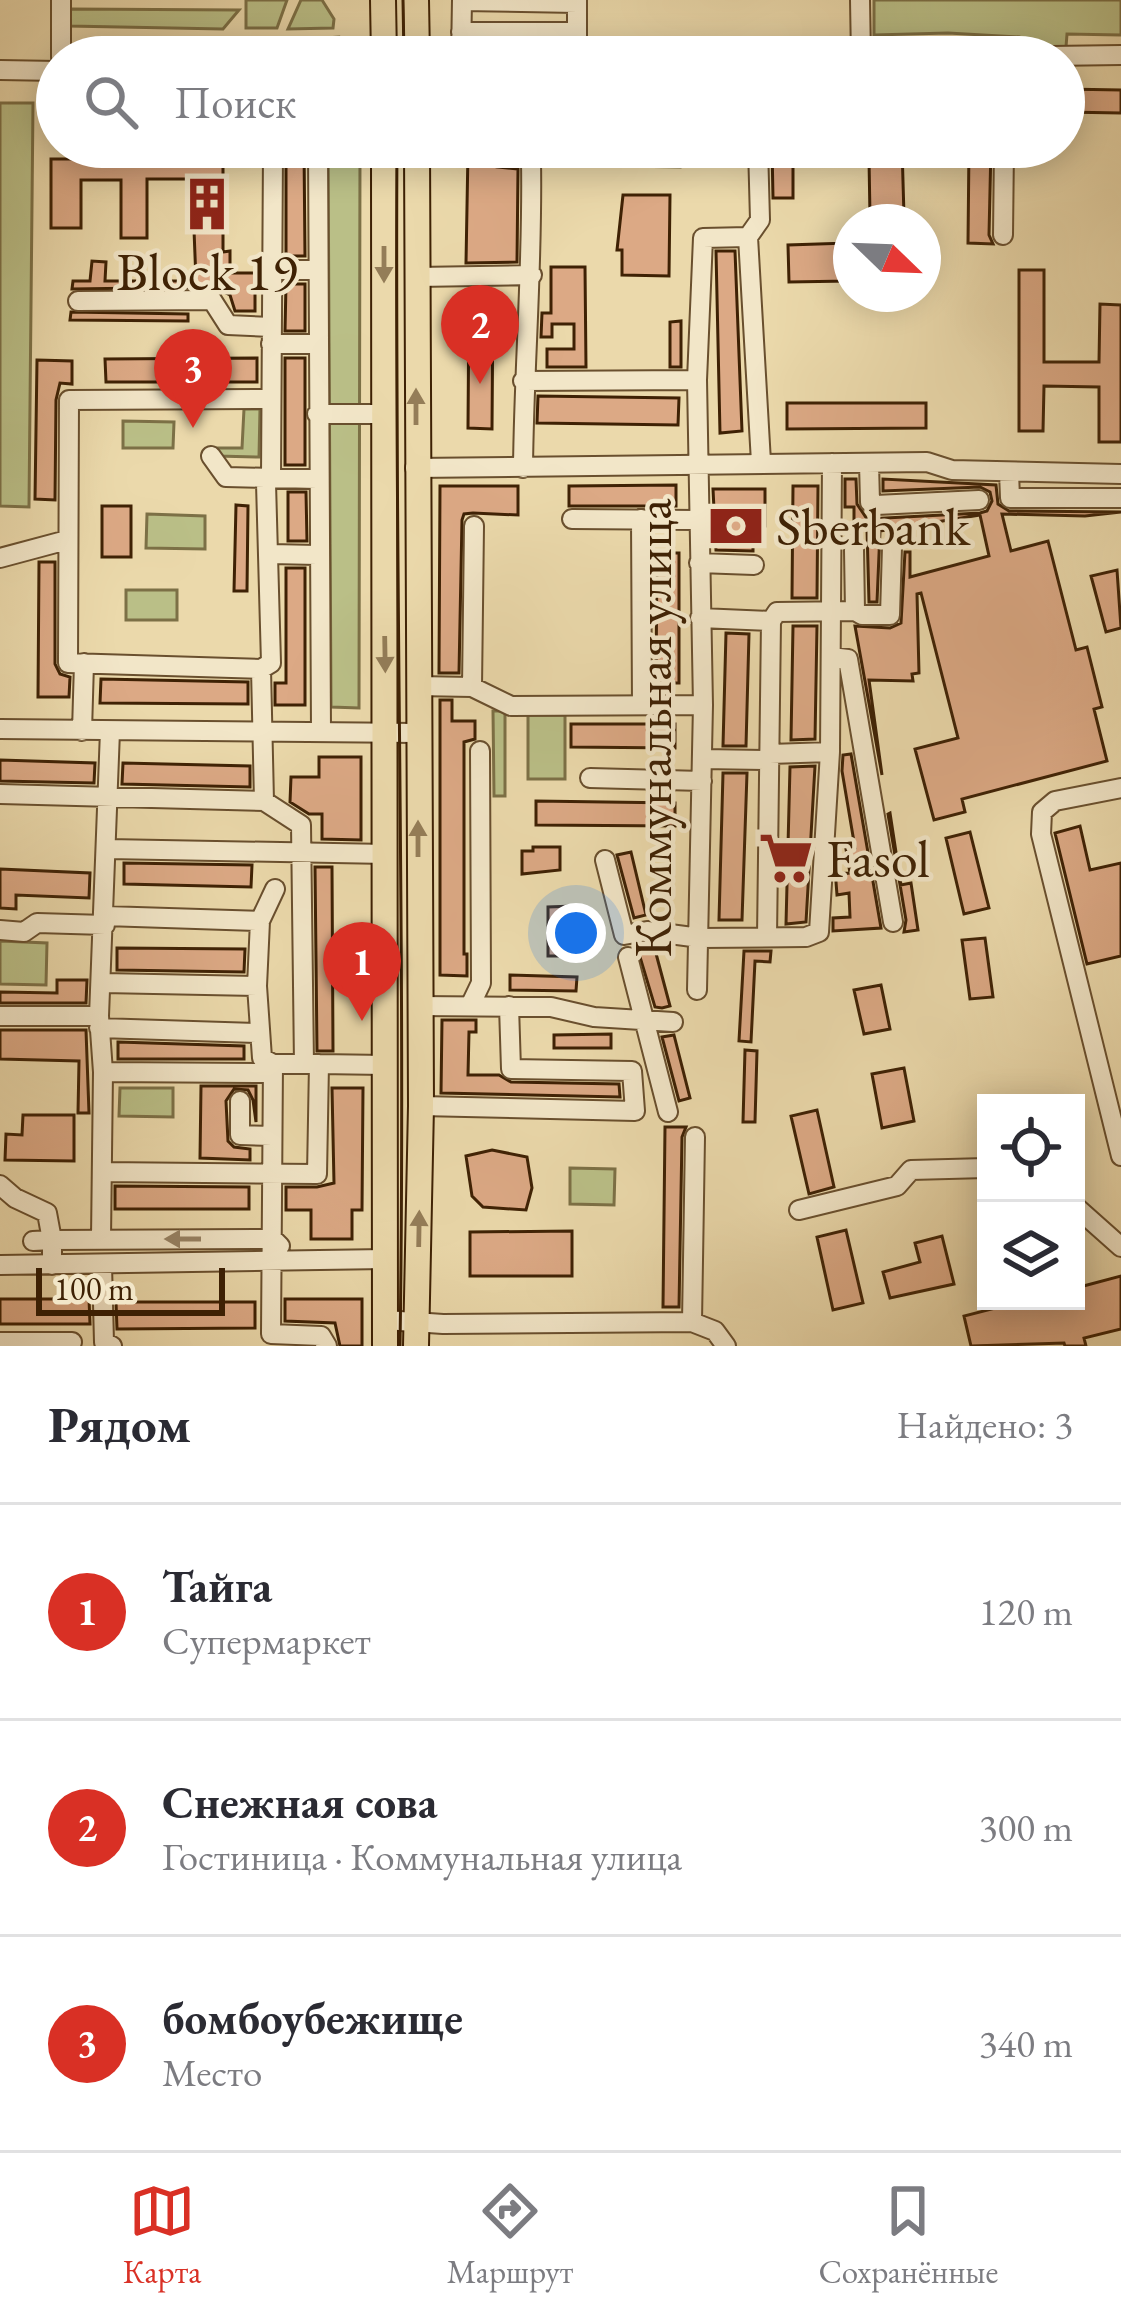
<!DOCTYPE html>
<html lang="ru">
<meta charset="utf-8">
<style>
body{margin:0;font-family:"EB Garamond",serif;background:#f2f2f3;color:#2b2b33}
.controls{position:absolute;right:36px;bottom:36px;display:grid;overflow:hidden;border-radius:0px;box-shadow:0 6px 30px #0003}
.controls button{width:108px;height:108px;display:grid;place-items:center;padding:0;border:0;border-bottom:3px solid #e1e1e2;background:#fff;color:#2b2b33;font:60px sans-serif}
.compass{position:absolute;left:833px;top:204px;width:108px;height:108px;border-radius:50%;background:#fff;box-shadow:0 6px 30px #0003;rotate:113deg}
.scale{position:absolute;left:36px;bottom:30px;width:189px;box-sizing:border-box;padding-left:12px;border:6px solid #3e2104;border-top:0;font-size:33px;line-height:42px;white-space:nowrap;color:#3e2104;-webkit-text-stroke:9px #f2e6c8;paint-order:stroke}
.you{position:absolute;left:576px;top:933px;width:42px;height:42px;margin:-30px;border:9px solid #fff;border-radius:50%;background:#1a73e8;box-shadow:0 0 0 18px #1a73e833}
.badge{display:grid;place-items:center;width:78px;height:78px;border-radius:50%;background:#d93025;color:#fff;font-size:39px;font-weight:700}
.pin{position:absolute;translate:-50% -99px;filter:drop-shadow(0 3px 6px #0008)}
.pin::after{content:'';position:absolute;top:63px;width:42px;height:36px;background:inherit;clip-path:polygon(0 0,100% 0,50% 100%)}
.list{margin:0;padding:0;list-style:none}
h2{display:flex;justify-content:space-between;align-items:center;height:156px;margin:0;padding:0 48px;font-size:51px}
h2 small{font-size:39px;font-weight:400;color:#7c7c81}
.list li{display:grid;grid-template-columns:78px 1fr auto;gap:36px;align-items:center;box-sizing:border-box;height:216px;padding:0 48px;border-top:3px solid #e1e1e2}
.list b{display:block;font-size:45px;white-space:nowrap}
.list p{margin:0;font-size:39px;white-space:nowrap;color:#7c7c81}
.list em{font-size:39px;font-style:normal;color:#7c7c81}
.icon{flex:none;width:66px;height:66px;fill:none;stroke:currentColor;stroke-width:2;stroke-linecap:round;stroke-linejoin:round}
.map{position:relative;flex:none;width:1121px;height:1346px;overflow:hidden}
.search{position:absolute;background:#fff;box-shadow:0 6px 30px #0003;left:36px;right:36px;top:36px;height:132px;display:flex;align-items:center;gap:30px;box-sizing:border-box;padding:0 42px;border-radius:66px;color:#7c7c81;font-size:45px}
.sheet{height:804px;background:#fff}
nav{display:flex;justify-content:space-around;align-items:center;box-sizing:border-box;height:168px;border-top:3px solid #e1e1e2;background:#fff;font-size:33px;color:#7c7c81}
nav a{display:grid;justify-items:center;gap:6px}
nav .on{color:#d93025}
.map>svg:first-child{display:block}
</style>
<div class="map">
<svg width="1121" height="1346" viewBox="0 0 1121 1346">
<rect width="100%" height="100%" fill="#ebd9ab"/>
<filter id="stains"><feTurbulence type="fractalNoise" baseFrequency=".00167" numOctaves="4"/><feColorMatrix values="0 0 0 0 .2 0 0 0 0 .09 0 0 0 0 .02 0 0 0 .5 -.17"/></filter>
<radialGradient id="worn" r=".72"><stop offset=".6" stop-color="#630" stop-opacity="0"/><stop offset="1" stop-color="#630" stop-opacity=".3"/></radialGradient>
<path fill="#babf87" stroke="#7c7046" stroke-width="3" d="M246 0H287L277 28H246Z
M301 0H322L334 19 333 28 288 29Z
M874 0H1121V35L1067 34 1066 47H1020L1019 37 948 33 874 35Z
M69 9 239 10 223 29 69 26Z
M339 37 342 46 332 57H275L281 41Z
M0 103H33L29 507 0 506Z
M328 147H360L359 708 331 707Z
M627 147H680V167L626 166Z
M244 409H260L259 457 217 456V448H242Z
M123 421 174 422 173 448H123Z
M147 514 205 516V549L146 548Z
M126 590H177V620H126Z
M493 711H505V796H494Z
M528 715H565V779H528Z
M0 941 47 943 46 985 0 984Z
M120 1088H173V1117L119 1116Z
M570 1168 615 1169 614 1205 570 1204Z"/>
<path fill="#dca985" stroke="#3e2104" stroke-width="3" d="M1064 89 1121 90V113L1064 112Z
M120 147H148V157H223V252L230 251V273H255V311H235L230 295 213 287 72 289 73 281H90L92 261 106 262 105 281H196L192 179H147V238H121V180H81V228H51V159H120Z
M286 147H304L305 256H286Z
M772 147H902L904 216H870L869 159 793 160V198H773Z
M969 147H991L989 235 993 244 968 243Z
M468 151 491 152 497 159V167L518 169 517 262 466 263Z
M623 195H670L669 276 622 275V250H617Z
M848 243V281L789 282 788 245Z
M716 251H735L742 431 720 433Z
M551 267H585L586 367H547V349H574V324H552V337H541L542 313H551Z
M1019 270H1044V362H1099L1100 304 1121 305V442H1099V387L1044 386 1043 431H1019Z
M286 284H305V331H285Z
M469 294H493L492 429 468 428Z
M71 312 188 314V321L70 320Z
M681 321V367H670V322Z
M257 358V382H106L105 359Z
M285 358H305V465H285Z
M37 360 72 361V384L60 383 56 400 55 500 35 499Z
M538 396 679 398 678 425 537 423Z
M787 403H926V428L787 429Z
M845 479H856L857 504 867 519 980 513 987 511 992 501 990 492 980 487 883 491V479L996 485 998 504 1009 511 1121 512 1085 516 1002 514 1011 551 1048 541 1076 650 1087 647 1102 707 1094 709 1107 761 962 799 965 812 934 820 915 749 958 738 921 593 917 594 919 673 912 674 913 681 869 680 882 775 855 626 890 628 901 623 905 552H910V577L989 556 980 515 880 531 877 602H869L867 529 854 530V507H845Z
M676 485V506H569V486Z
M440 486H518V515L473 513 464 514 462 520 459 673H439Z
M793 486H818L817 598H792Z
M713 489H765V526H753V551L716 550Z
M288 492H306L307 541H288Z
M236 505 248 506 247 591H234Z
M102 506H131V557H102Z
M657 553H679V683H656Z
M39 562H55V664L60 674 70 677 69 697H38Z
M286 568H305V705H275V683H286Z
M1117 570 1121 628 1106 632 1091 576Z
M793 626H817L815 739 791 740Z
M726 633 749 634 746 746H723Z
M101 679 248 682V704L100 703Z
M440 700H452V721H475V739L464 742V954H467V976L440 975Z
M571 724H675V748L571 747Z
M851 754 881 928 833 931V918L850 917 849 893 837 895 836 882V874L850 873 846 849 855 848 842 771 843 755Z
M319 757H361V840L322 839V814H309L290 802 291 777H319Z
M0 760 95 763 94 783 0 781Z
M123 763 250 766V787L122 784Z
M815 766 806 922 786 924 790 767Z
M723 773H747L742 920H719Z
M536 801 675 803V826L536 825Z
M890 813 901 885 911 883 918 930 904 932 906 920 888 814Z
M1080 826 1090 870 1121 863V956L1087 964 1055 833Z
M970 832 989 908 964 914 946 838Z
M533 847H560V870L522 874V851H533Z
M631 852 646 915 634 918 617 855Z
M124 863 252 865 251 887 124 884Z
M315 867H332L333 1051H317Z
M0 869 90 873 89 898 16 895V909L0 908Z
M573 906V956H548V907Z
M985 938 993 997 970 999 962 940Z
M654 946 670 1006 662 1008 655 1007 637 947Z
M117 948 245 949 244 972 117 970Z
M744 951H771L770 962 755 961 751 1042 739 1041Z
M510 975 577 977 576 991 510 990Z
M57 980H87L86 1003H0V992L57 993Z
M881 985 890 1029 864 1034 854 990Z
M442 1020H476V1032H469L468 1075H499L511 1082 619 1084 620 1097 441 1093Z
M0 1030H86L89 1113H78L79 1061 0 1059Z
M611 1034V1048H554V1035Z
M674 1035 690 1098 679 1101 662 1037Z
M118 1042 244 1046V1059H118Z
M745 1050 757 1051 755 1122H743Z
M904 1068 914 1121 882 1128 872 1074Z
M201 1086H256V1122L253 1100 248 1090 234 1089 226 1101 228 1141 234 1147 250 1149V1160L200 1158Z
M332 1088H363L362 1210H352V1239H311V1210H286V1187H317L334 1183Z
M817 1110 834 1187 809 1194 791 1116Z
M23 1115H74V1161L5 1160 6 1134 22 1135Z
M665 1127H686L682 1137 679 1307H663Z
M492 1150 527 1157 532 1188 526 1210 483 1207 472 1196 466 1156Z
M115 1186 249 1187V1209H115Z
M846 1230 863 1303 833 1310 817 1237Z
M572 1231V1276H470V1232Z
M942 1236 954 1284 890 1298 883 1272 920 1262 915 1243Z
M1121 1276V1329L1084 1338 1086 1346H1065L1064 1343 971 1346 964 1316 1023 1301H1076V1288Z
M0 1299H89L90 1324H0Z
M285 1299H362V1346H340L335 1323 285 1321Z
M116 1302H255V1328L117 1329Z"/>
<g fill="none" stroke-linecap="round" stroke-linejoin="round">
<defs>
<path id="minor" d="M61 0V57
M860 0 861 57
M462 1 577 3
M461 32H577
M461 57 462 0
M577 57V0
M986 57 1121 55
M0 70 57 71
M266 147 273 151 271 478 266 483 271 663 261 669 264 801 301 825 304 1064H273L271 1334 321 1336 327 1346
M318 147 321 731
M503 147 531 161C533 264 524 365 523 468
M758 147 760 220 748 237 761 462
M1003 235 1004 147
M272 270H317
M417 277 532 275
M78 301 212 300 228 325 271 327
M271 344H317
M523 381 697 380
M317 414H383
M211 456 226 477 317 479
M869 463 870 502 876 505 979 500
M415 468 927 462 952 470 1121 474
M1009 472 1010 498H1121
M572 519 697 520
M641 519 642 705
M271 554 317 555
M0 558 67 540
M699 563 754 565
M855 611 862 615H890L892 547
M700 618 771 621 777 612 855 611 854 550
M831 657 848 659 893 922
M261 669 68 663 69 400 271 399
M417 686 472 687 511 706 703 705
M472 687 474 526
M0 729 417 733
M82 731 84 663
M770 754 830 752
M703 759 769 760
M590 778 702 781
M1121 788 1055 801 1042 812 1041 834 1121 1156
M0 794 264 801
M108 849 387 854
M605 860 624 935 647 931 700 938 806 937 819 932 830 752 832 463
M105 916 260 921
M0 930 24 932 37 923 105 925
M767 937 771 621
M628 957 668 1112
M103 983 257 986
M697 990 703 705 697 380 703 238 748 237
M418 1006 551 1007 594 1017 673 1022
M470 1006 481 983 480 751
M0 1016H99
M99 1028 259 1033
M273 1064 262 1058 257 986 260 921 275 889
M319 1064 385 1065
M103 1072 273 1073
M240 1101V1135L272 1136
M421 1106 635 1111 632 1071 511 1069 509 1006
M102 1172 317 1174 319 1064H304
M0 1185 15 1198 47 1213 52 1240 33 1241
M1076 1207 1121 1247
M799 1210 897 1186 911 1170 986 1168
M101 1238 103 1072 99 1016 110 731
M0 1265 385 1259
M52 1265V1240L273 1239 280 1246
M102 1265 104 1342 112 1346
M385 1320 443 1324 692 1322 715 1331 726 1346
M692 1322 695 1137
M0 1342H72"/>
<path id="highway" d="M383 0 384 57
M416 0 417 57
M384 147 385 1346
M416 1346 421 1106 417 147"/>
</defs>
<use href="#minor" stroke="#694f2e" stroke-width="22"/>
<use href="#highway" stroke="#3e2104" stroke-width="28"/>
<use href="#minor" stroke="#f2e6c8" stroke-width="18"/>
<use href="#highway" stroke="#ebd9ab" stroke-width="24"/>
<path stroke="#3e2104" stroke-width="3" d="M403 0 404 57
M397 147C394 547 406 946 400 1346"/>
</g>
<defs><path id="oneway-solid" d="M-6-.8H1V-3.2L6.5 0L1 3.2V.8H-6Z" transform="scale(3)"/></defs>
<g fill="#947d58">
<use href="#oneway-solid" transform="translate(384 264) rotate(90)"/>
<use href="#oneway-solid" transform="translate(416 407) rotate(-90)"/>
<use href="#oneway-solid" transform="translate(385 654) rotate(89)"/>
<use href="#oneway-solid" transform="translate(418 839) rotate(-90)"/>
<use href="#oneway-solid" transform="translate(419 1229) rotate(-89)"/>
</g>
<use fill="#988466" href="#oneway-solid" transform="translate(183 1239) rotate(-180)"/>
<defs>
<symbol id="building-bare" viewBox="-9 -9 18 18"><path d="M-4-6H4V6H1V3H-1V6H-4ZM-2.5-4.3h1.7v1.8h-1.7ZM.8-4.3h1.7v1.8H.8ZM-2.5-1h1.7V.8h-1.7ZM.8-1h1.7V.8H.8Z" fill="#8f2418" stroke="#f2e6c8" stroke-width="2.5" paint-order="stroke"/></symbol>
<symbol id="bank-bare" viewBox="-9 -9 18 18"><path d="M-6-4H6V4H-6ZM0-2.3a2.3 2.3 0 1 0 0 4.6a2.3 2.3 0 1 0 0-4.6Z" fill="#8f2418" stroke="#f2e6c8" stroke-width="2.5" paint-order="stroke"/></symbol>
<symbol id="supermarket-bare" viewBox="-9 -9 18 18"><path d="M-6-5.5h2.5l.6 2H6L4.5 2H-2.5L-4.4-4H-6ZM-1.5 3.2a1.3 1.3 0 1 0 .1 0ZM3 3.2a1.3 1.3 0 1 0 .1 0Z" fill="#8f2418" stroke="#f2e6c8" stroke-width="2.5" paint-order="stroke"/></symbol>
</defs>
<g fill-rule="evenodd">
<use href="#building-bare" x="169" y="166" width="76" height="76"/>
<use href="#bank-bare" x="698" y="488" width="76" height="76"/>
<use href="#supermarket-bare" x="748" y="820" width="76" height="76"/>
</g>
<g text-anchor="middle" stroke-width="9" stroke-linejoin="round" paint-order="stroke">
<g font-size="54" fill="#3e2104" stroke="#f2e6c8" text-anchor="start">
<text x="207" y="290" text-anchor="middle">Block 19</text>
<text x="776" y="545">Sberbank</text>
<text x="826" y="877">Fasol</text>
</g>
<g font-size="54" fill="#3e2104" stroke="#f2e6c8">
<text transform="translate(652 728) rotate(-90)" y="19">Коммунальная улица</text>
</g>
</g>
<rect width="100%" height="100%" filter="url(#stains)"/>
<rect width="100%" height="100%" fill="url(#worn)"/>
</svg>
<div class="controls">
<button><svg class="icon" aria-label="locate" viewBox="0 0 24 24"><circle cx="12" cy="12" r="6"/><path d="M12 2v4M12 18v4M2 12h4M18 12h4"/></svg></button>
<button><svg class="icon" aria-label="layers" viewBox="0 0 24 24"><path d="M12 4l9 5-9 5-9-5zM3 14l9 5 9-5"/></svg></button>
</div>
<svg class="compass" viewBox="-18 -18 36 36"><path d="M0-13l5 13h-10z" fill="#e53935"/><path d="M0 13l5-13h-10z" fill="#7c7c81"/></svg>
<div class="scale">100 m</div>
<div class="you"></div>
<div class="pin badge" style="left:362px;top:1021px">1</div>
<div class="pin badge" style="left:480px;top:384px">2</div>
<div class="pin badge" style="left:193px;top:428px">3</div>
<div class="search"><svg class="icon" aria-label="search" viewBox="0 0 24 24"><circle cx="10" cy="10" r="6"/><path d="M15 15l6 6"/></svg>Поиск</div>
</div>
<section class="sheet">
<h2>Рядом<small>Найдено: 3</small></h2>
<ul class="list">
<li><span class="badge">1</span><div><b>Тайга</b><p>Супермаркет</p></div><em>120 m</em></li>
<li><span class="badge">2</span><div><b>Снежная сова</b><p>Гостиница · Коммунальная улица</p></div><em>300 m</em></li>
<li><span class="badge">3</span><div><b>бомбоубежище</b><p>Место</p></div><em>340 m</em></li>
</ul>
</section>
<nav>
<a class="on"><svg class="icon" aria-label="map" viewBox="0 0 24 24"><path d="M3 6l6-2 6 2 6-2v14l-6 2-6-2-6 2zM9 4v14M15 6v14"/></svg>Карта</a>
<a><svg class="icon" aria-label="directions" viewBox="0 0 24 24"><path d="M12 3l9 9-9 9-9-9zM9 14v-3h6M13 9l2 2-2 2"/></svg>Маршрут</a>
<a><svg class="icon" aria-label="saved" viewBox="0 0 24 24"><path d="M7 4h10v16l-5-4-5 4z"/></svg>Сохранённые</a>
</nav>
